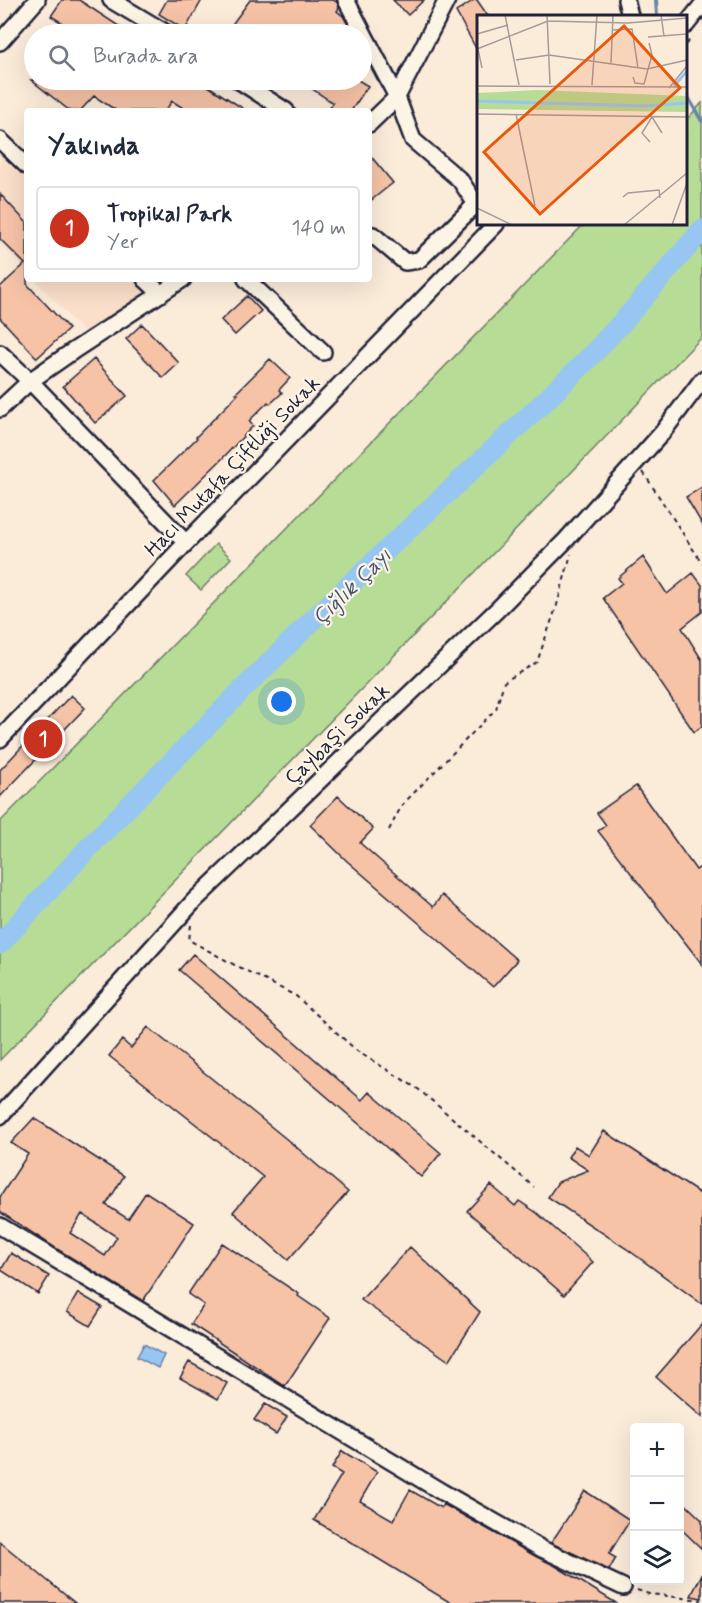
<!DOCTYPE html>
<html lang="tr">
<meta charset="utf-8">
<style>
body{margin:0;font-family:Mynerve,sans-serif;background:#f6f6f7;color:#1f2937}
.controls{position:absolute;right:18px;bottom:18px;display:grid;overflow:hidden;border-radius:6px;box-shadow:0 6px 24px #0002}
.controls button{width:54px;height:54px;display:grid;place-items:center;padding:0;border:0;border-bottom:2px solid #e0e1e3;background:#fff;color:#1f2937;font:30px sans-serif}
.you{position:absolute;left:282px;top:702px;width:21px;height:21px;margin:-15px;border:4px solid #fff;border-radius:50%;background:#1a73e8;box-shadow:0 0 0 9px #1a73e833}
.badge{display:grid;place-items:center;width:39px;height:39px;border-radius:50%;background:#c8321e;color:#fff;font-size:20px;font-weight:700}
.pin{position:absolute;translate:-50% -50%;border:3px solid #fff;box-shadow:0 2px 6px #0006}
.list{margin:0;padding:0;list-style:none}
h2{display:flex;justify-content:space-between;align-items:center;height:78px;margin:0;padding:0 24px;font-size:26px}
h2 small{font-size:20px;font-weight:400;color:#747a83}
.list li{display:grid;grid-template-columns:39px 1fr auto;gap:18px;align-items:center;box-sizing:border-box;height:84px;margin:0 12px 12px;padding:0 12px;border:2px solid #e0e1e3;border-radius:6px}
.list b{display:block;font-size:22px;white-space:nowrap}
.list p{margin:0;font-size:20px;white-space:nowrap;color:#747a83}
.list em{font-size:20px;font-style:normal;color:#747a83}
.icon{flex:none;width:33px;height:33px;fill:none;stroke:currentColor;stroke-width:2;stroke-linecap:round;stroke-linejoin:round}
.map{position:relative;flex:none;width:702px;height:1603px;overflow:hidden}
.search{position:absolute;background:#fff;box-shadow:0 6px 24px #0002;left:24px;top:24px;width:348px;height:66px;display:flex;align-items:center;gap:15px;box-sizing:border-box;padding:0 21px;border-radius:33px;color:#747a83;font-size:22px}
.panel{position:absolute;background:#fff;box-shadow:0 6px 24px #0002;left:24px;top:108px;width:348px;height:174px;border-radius:6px}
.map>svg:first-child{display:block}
</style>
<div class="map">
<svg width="702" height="1603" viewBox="0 0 702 1603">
<rect width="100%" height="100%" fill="#fbebd9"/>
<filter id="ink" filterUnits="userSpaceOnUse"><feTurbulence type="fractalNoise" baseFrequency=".0167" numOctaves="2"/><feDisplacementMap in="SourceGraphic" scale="12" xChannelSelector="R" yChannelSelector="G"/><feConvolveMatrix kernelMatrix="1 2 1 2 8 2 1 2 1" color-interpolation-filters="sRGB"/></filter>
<g filter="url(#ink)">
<path fill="#fadfca" d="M0 151 27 176V271L0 243Z
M34 279H135L143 287 140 299 87 335Z"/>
<path fill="#b7dc96" stroke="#6c7f68" stroke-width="1.5" d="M702 103V337L456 592 0 1060V822L584 224H686V120Z
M216 544 231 558 201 590 186 576Z"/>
<path fill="#97c6f2" stroke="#6884a9" stroke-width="1.5" d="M144 1344 164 1355 158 1368 137 1357Z"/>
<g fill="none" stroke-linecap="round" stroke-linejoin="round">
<path stroke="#6884a9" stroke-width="4" d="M656 0 657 16
M686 94 702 121"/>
<path stroke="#97c6f2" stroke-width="21" d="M0 944 89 847 241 691 327 606 546 400 588 359 627 317 702 230"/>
</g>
<path fill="#f6c3a7" stroke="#22223b" stroke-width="1.5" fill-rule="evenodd" d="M62 0H79L131 34H80L51 16Z
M167 0H202L185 30 159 14Z
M250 0H333L337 2 339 8 337 11 343 16 353 34H225Z
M393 0H424L408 15Z
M474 0H477L488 16H478V52L456 12Z
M31 80H201L206 83 205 84 247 111H188L172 101 165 111H117L94 96 80 111H70Z
M299 80H358L368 86 351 111H328L333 103Z
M369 154 393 183 369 202Z
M0 194 27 223V284L69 329 37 358 0 318V287L25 264 0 239Z
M247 296 261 311 235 335 221 320Z
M142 324 179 363 163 378 126 339Z
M94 359 127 396 95 423 63 386Z
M270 359 290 378 279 390 282 393 270 404 268 402 249 421 253 426 220 461 175 505 154 480 197 438 196 437 238 394 236 393Z
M702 487V524L686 497Z
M643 557 667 594 693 573 702 585V612L682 628 702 660V726L694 732 603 598 622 583 618 578Z
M71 695 85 708 0 797V770Z
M636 786 696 870 702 866V964L598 831 606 825 597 813Z
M338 796 373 829 360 843 433 907 442 895 517 960 493 987 347 861 310 825Z
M193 954 362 1100 369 1092 441 1153 421 1177 179 970Z
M148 1027 295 1146 348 1192 288 1260 233 1212 263 1177 109 1056 122 1040 131 1048Z
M34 1118 124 1176 106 1205 128 1219 146 1192 194 1223 143 1301 57 1249 0 1212V1197L28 1154 11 1143ZM82 1214 117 1237 105 1256 70 1233Z
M604 1131 702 1195V1304L627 1249 548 1197 558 1182 588 1170 568 1157 575 1146 589 1155Z
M491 1185 515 1206 519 1201 537 1213 593 1262 564 1295 467 1211Z
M222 1243 299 1294 298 1296 330 1318 285 1386 191 1324 204 1305 188 1294Z
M410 1247 480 1312 449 1361 361 1300Z
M11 1253 49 1276 38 1294 1 1270Z
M78 1293 102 1307 90 1326 67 1312Z
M702 1324V1417L656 1377Z
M189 1362 227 1383 218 1399 180 1378Z
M265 1404 287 1417 276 1434 254 1420Z
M342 1451 377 1472 360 1501 393 1520 410 1490 441 1508 443 1504 537 1557 554 1565 616 1603H451L314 1520 342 1474 332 1468Z
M585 1491 630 1520 609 1554 616 1558 609 1570 551 1543Z
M680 1499 702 1520V1549L680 1528Z
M0 1542 75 1603H0Z
M702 1574V1598L691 1596Z"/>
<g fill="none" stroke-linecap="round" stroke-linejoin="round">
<defs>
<path id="minor" d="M111 0 168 34
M346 0 397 97 413 140 460 180 476 204 419 260 405 262 373 235
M626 0 630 16
M686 25 702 5
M0 42 37 0
M238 80 286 111
M369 124 397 97 447 0
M0 140 27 166
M145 279 161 294
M246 279 323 352
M0 353 30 381 186 543
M0 409 30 381 73 351 183 279
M0 739 186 543 496 224
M0 1116 194 901 497 610 566 540 662 433 702 380
M0 1226 442 1492 542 1549 623 1587"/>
</defs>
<use href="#minor" stroke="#22223b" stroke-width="20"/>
<path stroke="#22223b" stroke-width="2" stroke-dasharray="4.5 4.5" stroke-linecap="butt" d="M686 44 692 38
M643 472 702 563
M389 830 402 805 496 709 504 682 537 662 557 605 571 554
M191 925 189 940 229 962 296 996 357 1051 418 1089 534 1187
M637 1590 649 1594 702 1600"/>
<use href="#minor" stroke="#fcf5e5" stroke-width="15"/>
</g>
</g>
<g text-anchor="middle" stroke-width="4.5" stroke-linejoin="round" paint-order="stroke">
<g font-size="21" fill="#22223b" stroke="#fcf5e5">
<text transform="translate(232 466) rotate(-46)" y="7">Hacı Mutafa Çiftliği Sokak</text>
<text transform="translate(337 734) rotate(-44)" y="7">Çaybaşi Sokak</text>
</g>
<g font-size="22" font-style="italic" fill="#455372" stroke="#fcf5e5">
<text transform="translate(351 586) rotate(-44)" y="8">Çığlık Çayı</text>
</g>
</g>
<g transform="translate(477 15)">
<rect width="210" height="210" fill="#fbebd9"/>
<path d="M61 75 210 81V97L0 94V78Z" fill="#b7dc96"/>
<path fill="none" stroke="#97c6f2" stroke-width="3" d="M197 71 210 56M0 86 169 91 210 88"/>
<path fill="none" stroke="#a49b9a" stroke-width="1.5" d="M28 0 42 70M70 0 73 69M184 0 187 21M135 15 155 14 161 53M0 19 31 10M171 22 210 19M0 30 5 53M0 34 71 6 151 8 210 3M39 45 72 40 170 54 210 45M134 48 136 0M156 62 158 68 167 69 175 40 172 28M115 70 120 0M0 71 210 72M192 73 210 51M0 99 210 102M39 99 58 191M173 127 165 118 175 102 185 118M146 182 151 178 182 175 183 183M0 193 35 210M147 210 210 158M195 210 210 168"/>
<path fill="#e8590c" fill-opacity="0.15" stroke="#e8590c" stroke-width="3" d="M147 11 203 73 63 199 7 137Z"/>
<rect width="210" height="210" fill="none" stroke="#22223b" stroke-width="3"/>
</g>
</svg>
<div class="controls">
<button>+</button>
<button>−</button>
<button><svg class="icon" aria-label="layers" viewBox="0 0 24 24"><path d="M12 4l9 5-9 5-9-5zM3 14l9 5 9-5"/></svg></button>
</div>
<div class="you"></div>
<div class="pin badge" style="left:43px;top:739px">1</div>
<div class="search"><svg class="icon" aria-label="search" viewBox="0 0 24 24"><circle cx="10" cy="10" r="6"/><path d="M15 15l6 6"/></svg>Burada ara</div>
<section class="panel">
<h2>Yakında<small></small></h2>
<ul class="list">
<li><span class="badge">1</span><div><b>Tropikal Park</b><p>Yer</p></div><em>140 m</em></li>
</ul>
</section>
</div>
